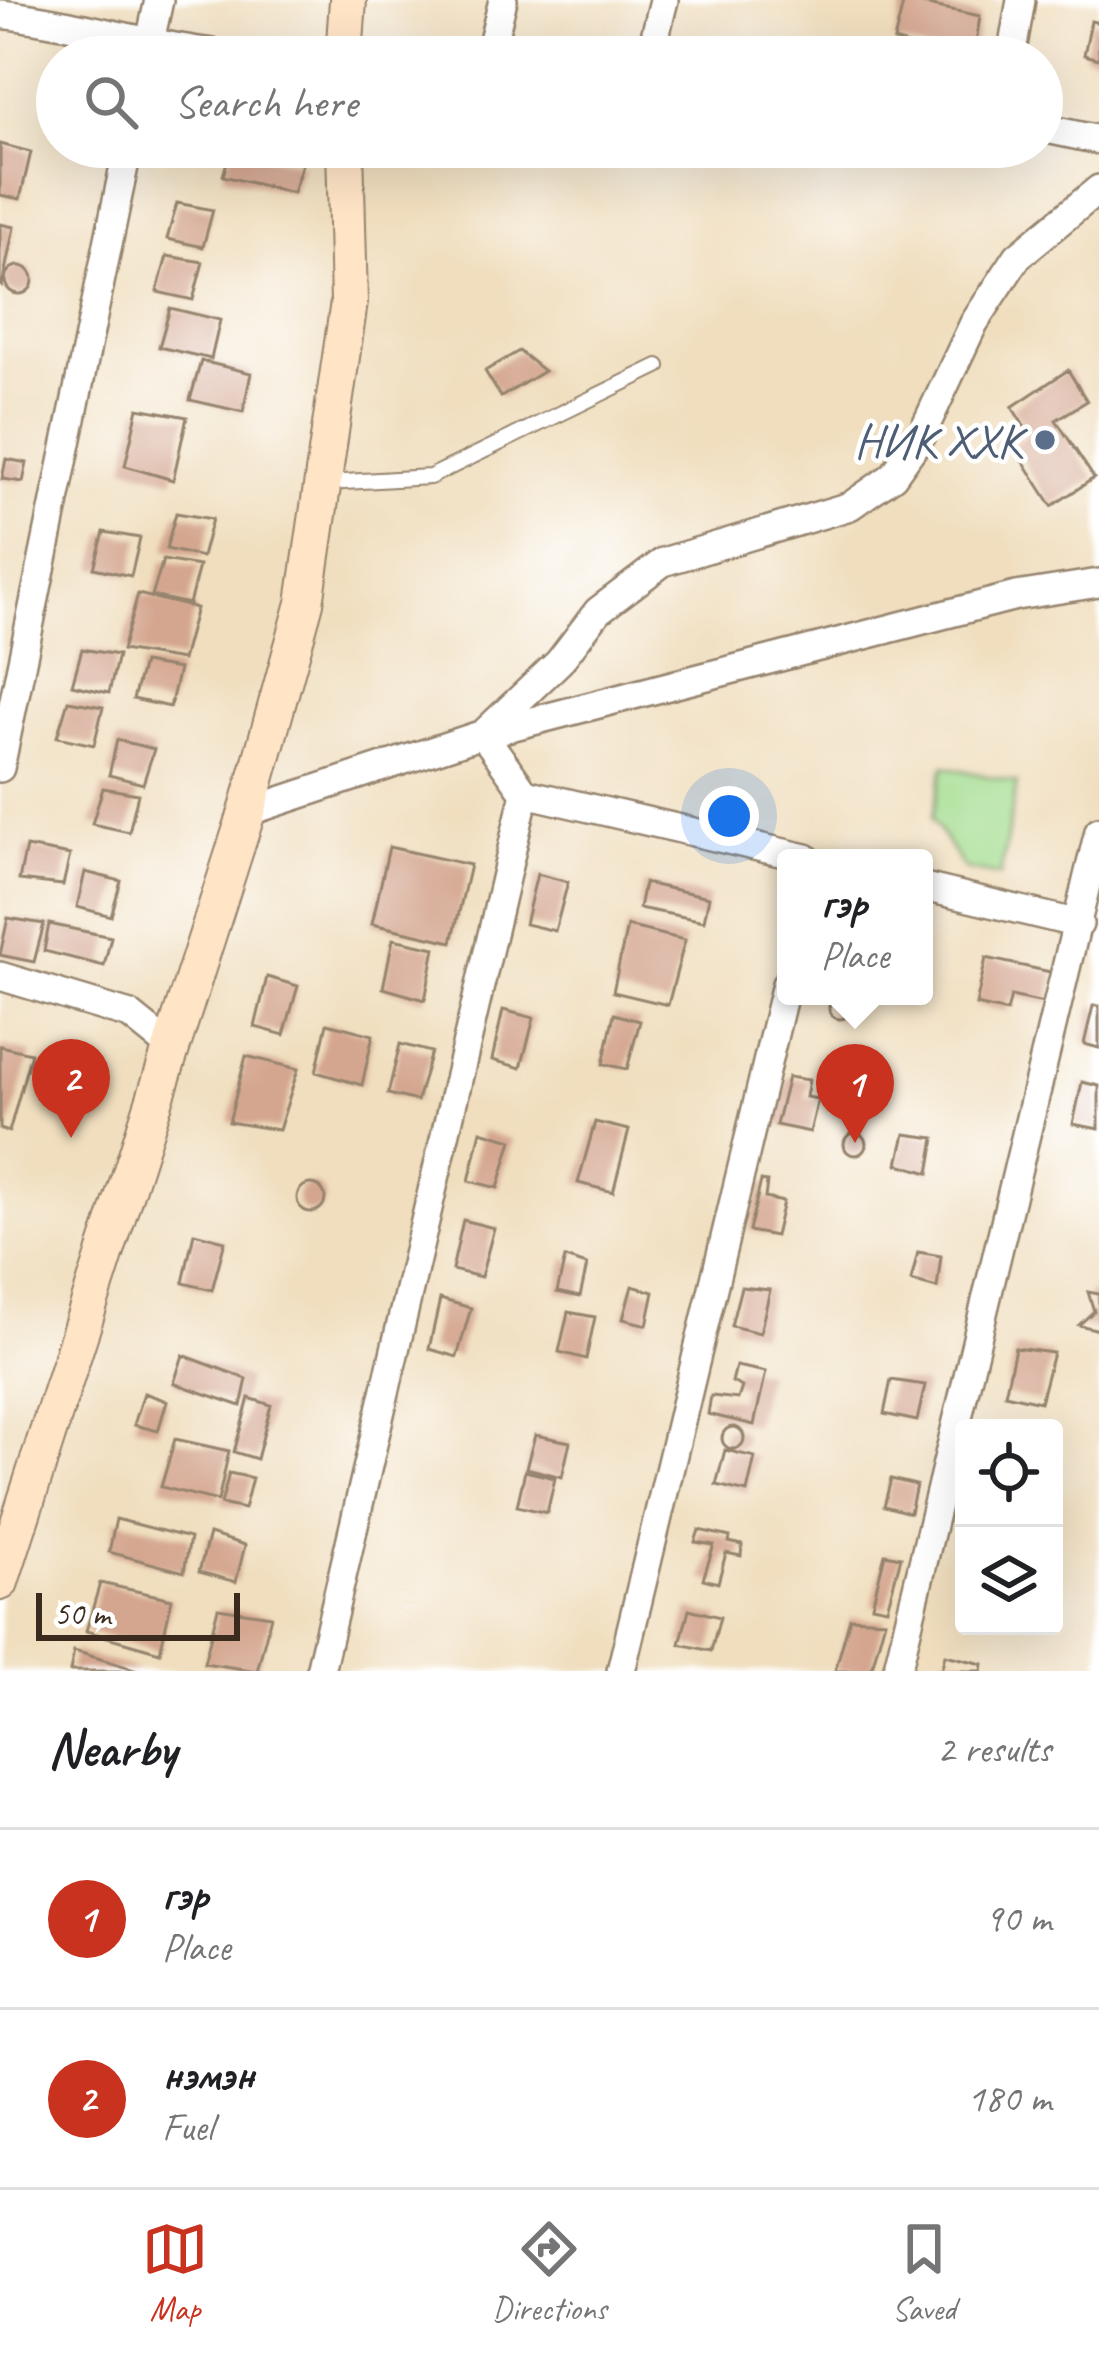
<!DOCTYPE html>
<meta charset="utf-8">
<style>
body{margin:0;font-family:Caveat,sans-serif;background:#f2f2f2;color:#202124}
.controls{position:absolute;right:36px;bottom:36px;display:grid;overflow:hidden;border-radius:12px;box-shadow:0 12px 48px #0002}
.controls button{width:108px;height:108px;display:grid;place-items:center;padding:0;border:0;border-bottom:3px solid #e0e0e0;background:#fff;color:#202124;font:60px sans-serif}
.scale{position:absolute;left:36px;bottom:30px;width:204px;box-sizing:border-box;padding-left:12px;border:6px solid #3b2a1e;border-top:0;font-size:33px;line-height:42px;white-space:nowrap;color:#3b2a1e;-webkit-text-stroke:9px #fff;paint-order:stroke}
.you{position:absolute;left:729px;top:816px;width:42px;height:42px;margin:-30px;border:9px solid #fff;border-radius:50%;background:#1a73e8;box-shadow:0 0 0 18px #1a73e833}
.badge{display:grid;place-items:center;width:78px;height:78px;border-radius:50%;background:#c8321e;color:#fff;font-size:39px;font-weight:700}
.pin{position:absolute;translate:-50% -99px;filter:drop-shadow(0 3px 6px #0008)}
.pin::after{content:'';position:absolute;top:63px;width:42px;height:36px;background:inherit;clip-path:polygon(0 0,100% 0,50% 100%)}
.popup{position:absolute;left:777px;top:849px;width:156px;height:156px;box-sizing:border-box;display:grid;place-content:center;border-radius:12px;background:#fff;filter:drop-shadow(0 3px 9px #0005);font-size:39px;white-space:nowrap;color:#757577}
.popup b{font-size:45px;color:#202124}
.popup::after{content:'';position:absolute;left:50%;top:100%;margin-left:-24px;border:24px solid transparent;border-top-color:#fff}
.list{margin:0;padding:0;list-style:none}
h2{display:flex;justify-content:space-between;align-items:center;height:156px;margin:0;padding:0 48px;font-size:51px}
h2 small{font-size:39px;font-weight:400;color:#757577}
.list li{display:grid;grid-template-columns:78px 1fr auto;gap:36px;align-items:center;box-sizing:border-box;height:180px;padding:0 48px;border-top:3px solid #e0e0e0}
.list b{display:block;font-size:45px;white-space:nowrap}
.list p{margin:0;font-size:39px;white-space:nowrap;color:#757577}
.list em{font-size:39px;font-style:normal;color:#757577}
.icon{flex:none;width:66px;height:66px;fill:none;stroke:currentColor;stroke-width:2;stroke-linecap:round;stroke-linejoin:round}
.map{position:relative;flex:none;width:1099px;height:1671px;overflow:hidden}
.search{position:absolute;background:#fff;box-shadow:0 12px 48px #0002;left:36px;right:36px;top:36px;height:132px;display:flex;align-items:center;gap:30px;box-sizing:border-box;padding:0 42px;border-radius:66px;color:#757577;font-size:45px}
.sheet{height:516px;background:#fff}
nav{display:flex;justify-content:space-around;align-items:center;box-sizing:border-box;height:168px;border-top:3px solid #e0e0e0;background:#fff;font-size:33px;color:#757577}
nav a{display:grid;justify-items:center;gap:6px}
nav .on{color:#c8321e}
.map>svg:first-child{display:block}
</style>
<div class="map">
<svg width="1099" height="1671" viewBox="0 0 1099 1671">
<rect width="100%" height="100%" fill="#fff"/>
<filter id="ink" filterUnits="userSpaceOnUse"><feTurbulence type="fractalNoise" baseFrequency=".00833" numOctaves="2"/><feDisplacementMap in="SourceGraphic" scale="24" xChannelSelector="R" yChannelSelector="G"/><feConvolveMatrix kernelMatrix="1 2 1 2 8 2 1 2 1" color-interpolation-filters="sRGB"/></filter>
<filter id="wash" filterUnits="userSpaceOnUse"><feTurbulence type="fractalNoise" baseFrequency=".004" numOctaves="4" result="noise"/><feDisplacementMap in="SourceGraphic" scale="48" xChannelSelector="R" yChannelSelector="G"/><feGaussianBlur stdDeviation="2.7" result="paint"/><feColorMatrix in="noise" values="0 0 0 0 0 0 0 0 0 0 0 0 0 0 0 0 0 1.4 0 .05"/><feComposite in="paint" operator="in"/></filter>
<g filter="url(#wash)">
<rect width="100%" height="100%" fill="#f0debe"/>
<path fill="#a4dd8f" stroke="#708456" stroke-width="3" d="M944 766 1017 783 1000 876 964 869 932 819Z"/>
<g id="blocks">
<path fill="#d4a68f" d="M904 0 980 16 974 57H952L894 41Z
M1091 21 1099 23V59L1084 55Z
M0 144 31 152 20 199 0 195Z
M231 148 302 164 293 193 223 176Z
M177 203 213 210 203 247 167 239Z
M0 224 14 227 2 286 0 285Z
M167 256 203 262 193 300 157 292Z
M5 280a14 14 0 1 1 28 0a14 14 0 1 1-28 0Z
M170 308 220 320 211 359 159 347Z
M519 351 544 371 501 397 485 371Z
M201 361 251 373 243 412 190 400Z
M1068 370 1087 401 1056 420 1094 478 1052 506 1013 445 1029 434 1012 407Z
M138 408 187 417 173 480 125 466Z
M6 459 27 463 23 482 2 479Z
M176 513 212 519 202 557 166 549Z
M104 532 140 538 131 576 94 568Z
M163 560 199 566 189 604 152 596Z
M138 594 196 608 182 660 122 650Z
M82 649 118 655 109 693 72 685Z
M143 663 179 669 170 707 133 699Z
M68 701 103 707 94 745 57 737Z
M117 740 154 749 143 784 109 775Z
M103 788 138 794 129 832 92 824Z
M26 847 70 855 63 885 19 880Z
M389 847 470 865 452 942 372 924Z
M85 872 121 881 111 916 77 907Z
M537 874 568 882 555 931 525 924Z
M644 883 709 897 704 921 639 908Z
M8 918 44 924 34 962 0 955Z
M49 924 111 937 104 966 44 951Z
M627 926 685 940 668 1005 613 992Z
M393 939 435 948 425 1000 383 988Z
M986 958 1055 973 1048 1004 1011 996 1007 1012 976 1005Z
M267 977 298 986 284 1035 255 1027Z
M829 1008a11 11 0 1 1 22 0a11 11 0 1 1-22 0Z
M1093 1006H1099V1048L1084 1044Z
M503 1010 534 1018 521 1068 492 1060Z
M614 1014 640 1021 627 1069 603 1064Z
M327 1023 373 1035 362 1085 316 1072Z
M400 1044 431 1052 417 1101 388 1094Z
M0 1046 31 1053 9 1132 0 1129Z
M246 1056 298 1069 279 1130 229 1122Z
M788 1077 809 1080 806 1097 818 1099 810 1132 776 1125Z
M1082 1082 1099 1086V1129L1073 1124Z
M595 1122 629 1130 613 1192 578 1183Z
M481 1131 512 1140 498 1188 469 1181Z
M844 1144a11 11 0 1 1 22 0a11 11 0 1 1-22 0Z
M905 1134 935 1138 929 1173 898 1164Z
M761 1181 767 1182 765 1198 783 1202 775 1236 749 1231Z
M297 1198a14 14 0 1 1 28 0a14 14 0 1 1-28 0Z
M463 1220 494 1228 481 1277 452 1270Z
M194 1233 225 1241 212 1290 183 1283Z
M918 1252 941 1256 937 1288 911 1281Z
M565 1258 587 1265 580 1297 557 1292Z
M632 1286 654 1292 647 1325 623 1319Z
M741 1287 770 1290 760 1333 731 1326Z
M1088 1292 1099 1294V1330L1079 1325 1094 1311Z
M440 1299 471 1308 457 1357 429 1349Z
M568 1312 595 1317 586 1359 559 1352Z
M1015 1348 1053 1353 1040 1402 1005 1394Z
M183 1355 247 1379 241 1406 174 1383Z
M736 1366 766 1372 754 1425 708 1414 711 1396 738 1399 742 1387 732 1382Z
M891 1380 925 1385 917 1421 884 1414Z
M144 1393 167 1401 158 1431 134 1425Z
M249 1398 271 1405 257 1459 234 1452Z
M722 1438a11 11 0 1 1 22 0a11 11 0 1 1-22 0Z
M535 1435 570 1442 562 1477 526 1468Z
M175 1439 229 1451 218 1501 161 1487Z
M725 1450 755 1457 747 1492 716 1485Z
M525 1471 555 1478 547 1513 517 1506Z
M229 1473 252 1478 244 1509 221 1504Z
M891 1479 916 1485 910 1513 884 1506Z
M116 1519 190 1538 184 1572 109 1552Z
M699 1530 730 1537 729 1542 742 1545 741 1556 726 1553 718 1583 703 1579 714 1545 695 1542Z
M209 1534 245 1545 236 1582 199 1572Z
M885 1554 901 1557 887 1608 872 1605Z
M100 1583 172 1599 160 1652 86 1631Z
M218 1608 271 1616 257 1671 204 1663Z
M689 1609 720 1617 711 1651 680 1644Z
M850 1618 885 1620 871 1671H835Z
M74 1651 138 1670V1671H70Z
M945 1655 983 1664 982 1671H941Z"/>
</g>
</g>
<g filter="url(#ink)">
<use href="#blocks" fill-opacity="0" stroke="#96846e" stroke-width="3"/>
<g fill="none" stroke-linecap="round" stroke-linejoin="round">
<defs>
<path id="lane" d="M327 483 430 477 658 366"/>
<path id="street" d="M0 14C84 23 165 51 250 57
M147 55 159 0
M489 57 503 0
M650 57 664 0
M1011 57 1021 0
M1042 128 1099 140
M0 768 128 147
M247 812 483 734 559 662 598 611 663 562 850 506 893 476 920 438 974 323 1018 256 1099 189
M806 858 525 793 483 734 1016 596 1099 583
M924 887 1079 924
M0 976 130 1015 171 1048
M320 1671 525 793
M621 1671 786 984
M897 1671 1099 831"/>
<path id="secondary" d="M344 57 348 0
M0 1582 247 812 305 603 349 302 345 147"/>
</defs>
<use href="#lane" stroke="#96846e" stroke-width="18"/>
<use href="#street" stroke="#96846e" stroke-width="32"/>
<use href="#secondary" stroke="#96846e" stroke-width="40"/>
<use href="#lane" stroke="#fff" stroke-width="14"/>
<use href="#street" stroke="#fff" stroke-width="27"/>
<use href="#secondary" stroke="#ffe4c6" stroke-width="36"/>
</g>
</g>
<circle fill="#5c6f8a" stroke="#fff" stroke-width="4.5" cx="1045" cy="440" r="12"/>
<g text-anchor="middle" stroke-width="9" stroke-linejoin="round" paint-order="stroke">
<g font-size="48" fill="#4e5e75" stroke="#fff" text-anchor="end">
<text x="1021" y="457">НИК ХХК</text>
</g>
</g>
</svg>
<div class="controls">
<button><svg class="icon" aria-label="locate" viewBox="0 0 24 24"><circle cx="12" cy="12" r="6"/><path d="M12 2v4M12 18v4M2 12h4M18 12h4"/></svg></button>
<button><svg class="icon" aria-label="layers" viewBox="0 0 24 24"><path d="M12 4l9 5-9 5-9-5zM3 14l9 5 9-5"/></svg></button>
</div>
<div class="scale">50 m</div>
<div class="you"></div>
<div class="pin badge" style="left:855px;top:1143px">1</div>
<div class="popup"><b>гэр</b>Place</div>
<div class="pin badge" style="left:71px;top:1138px">2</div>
<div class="search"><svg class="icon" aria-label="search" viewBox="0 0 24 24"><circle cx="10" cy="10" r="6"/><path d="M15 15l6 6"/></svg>Search here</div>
</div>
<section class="sheet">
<h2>Nearby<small>2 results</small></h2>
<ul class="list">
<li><span class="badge">1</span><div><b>гэр</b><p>Place</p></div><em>90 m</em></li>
<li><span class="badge">2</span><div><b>нэмэн</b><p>Fuel</p></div><em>180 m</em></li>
</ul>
</section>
<nav>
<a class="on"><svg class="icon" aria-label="map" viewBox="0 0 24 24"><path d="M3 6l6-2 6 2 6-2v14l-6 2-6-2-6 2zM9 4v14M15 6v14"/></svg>Map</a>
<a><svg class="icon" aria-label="directions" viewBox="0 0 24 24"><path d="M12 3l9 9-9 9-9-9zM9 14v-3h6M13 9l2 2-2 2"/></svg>Directions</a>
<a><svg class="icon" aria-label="saved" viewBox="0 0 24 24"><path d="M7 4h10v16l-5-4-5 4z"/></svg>Saved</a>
</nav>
